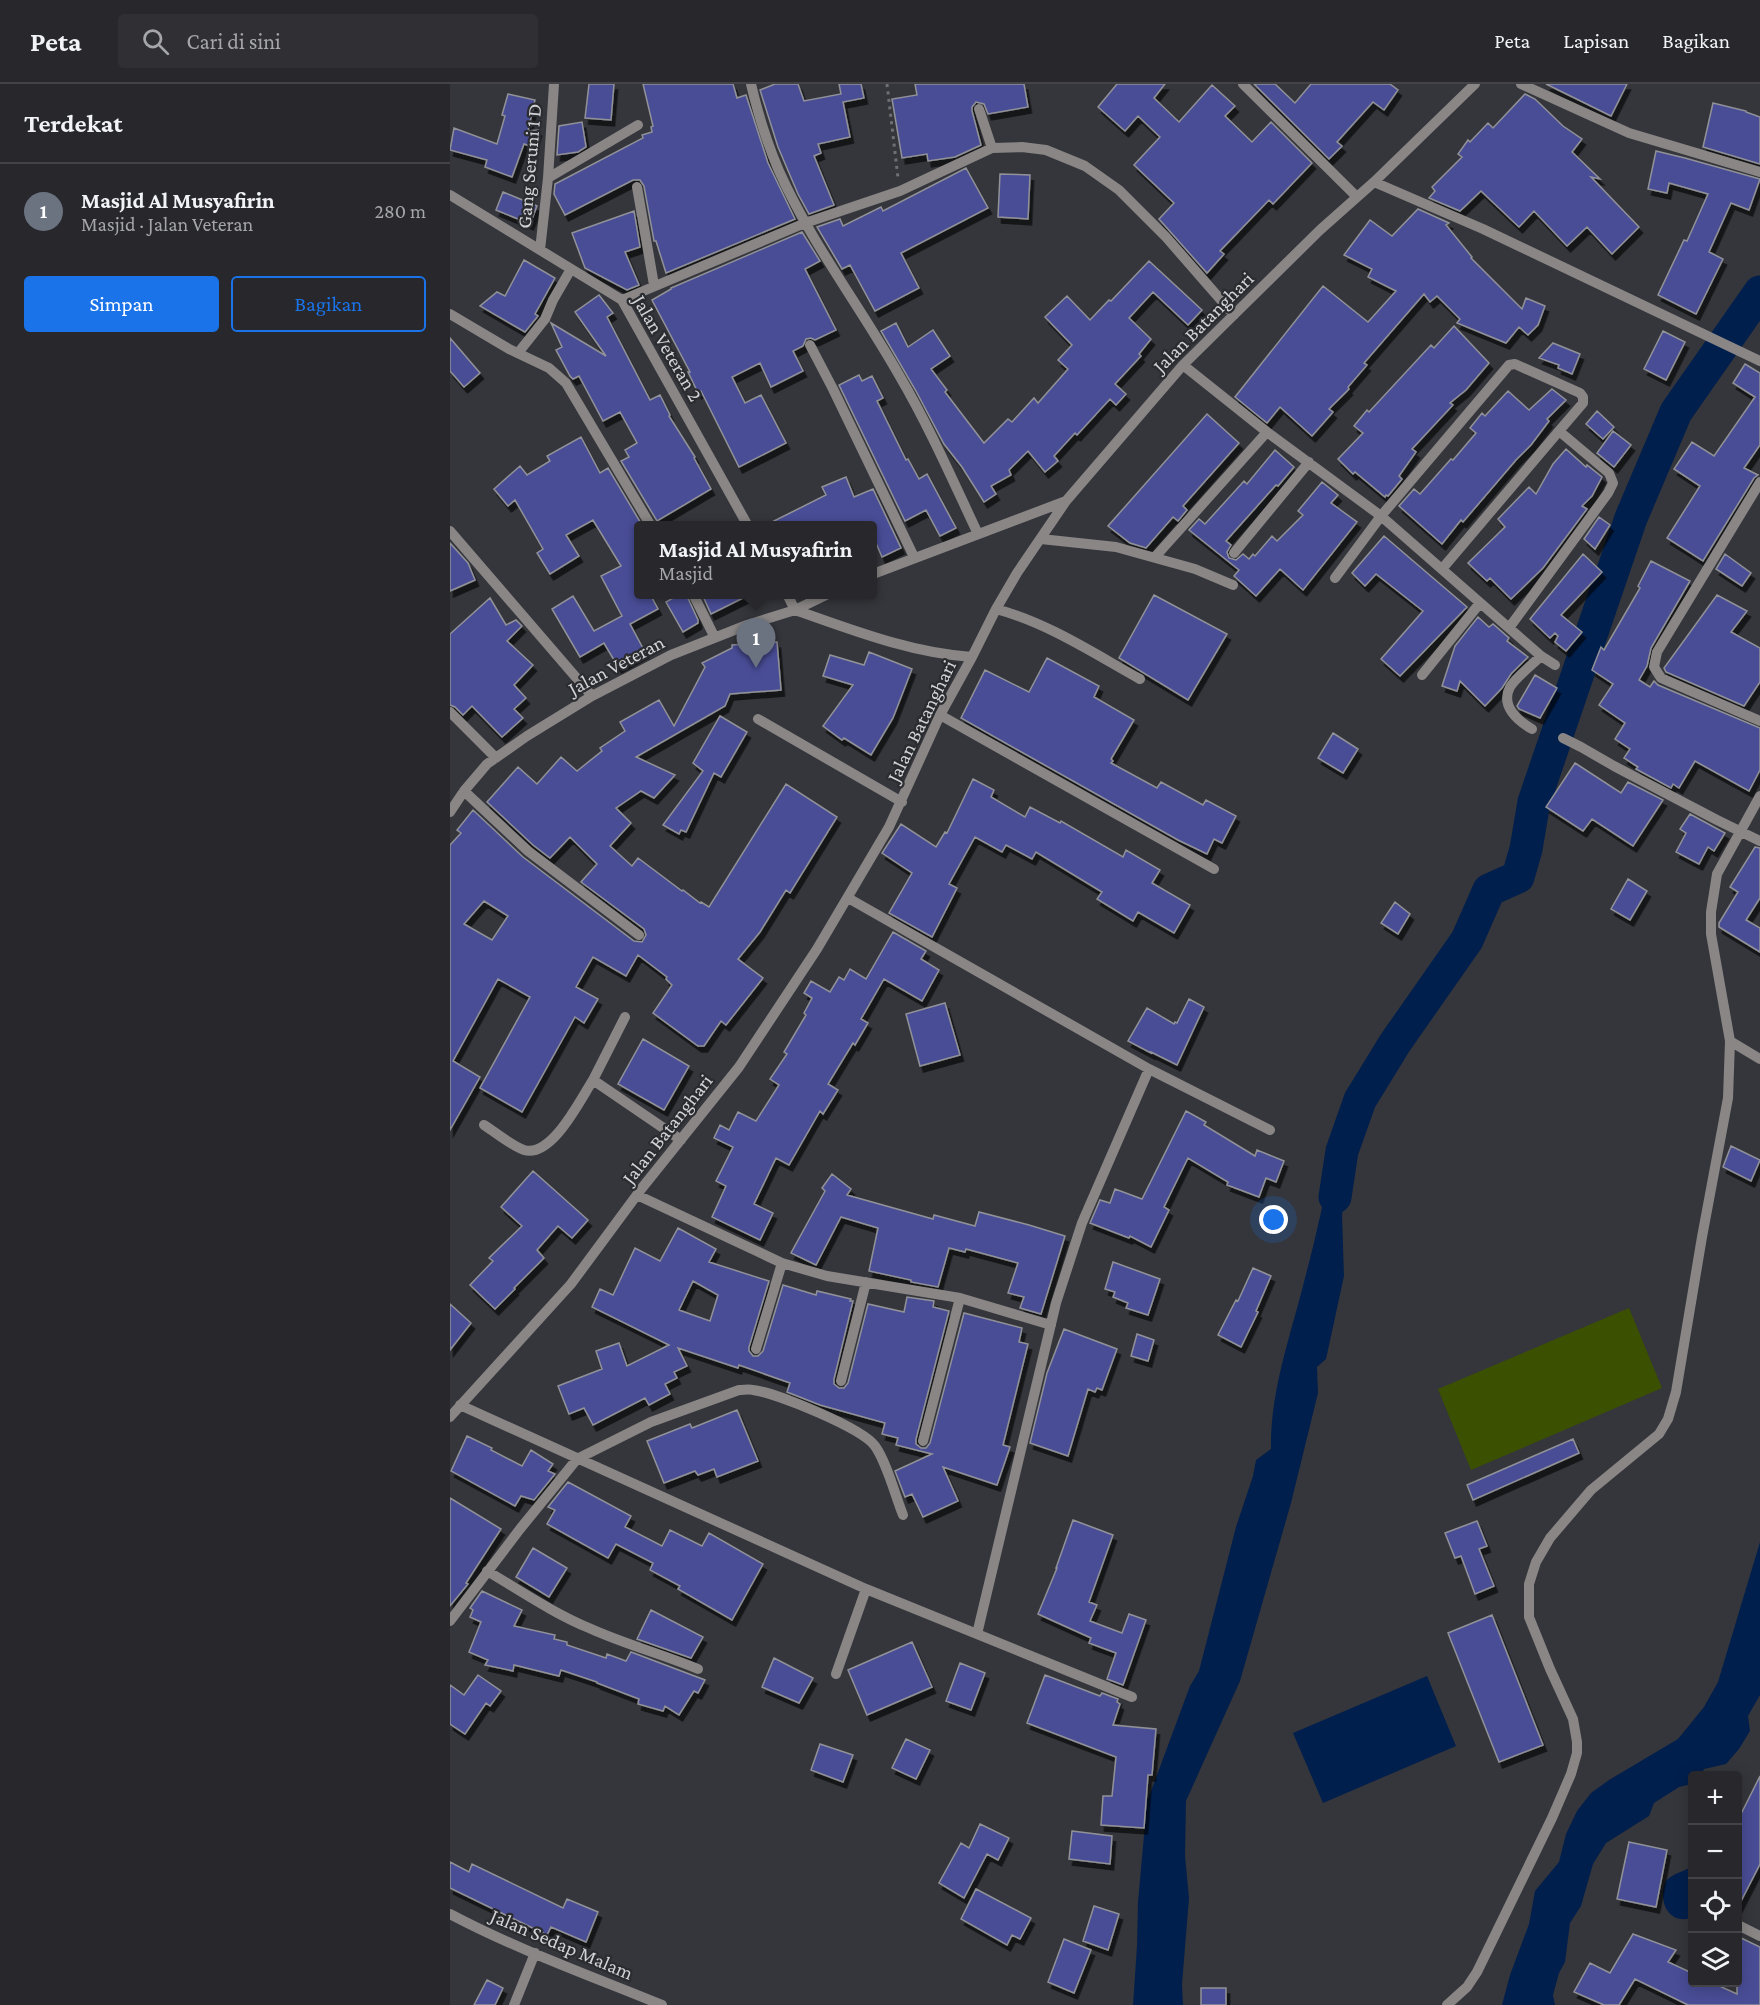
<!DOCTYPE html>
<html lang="id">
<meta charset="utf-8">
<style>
body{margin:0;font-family:"Crimson Pro",serif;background:#303034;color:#f1f3f6}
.controls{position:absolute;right:18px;bottom:18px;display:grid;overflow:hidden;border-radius:6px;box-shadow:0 3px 15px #0003}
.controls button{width:54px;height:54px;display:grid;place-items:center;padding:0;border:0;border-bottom:2px solid #444448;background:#28282c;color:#f1f3f6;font:30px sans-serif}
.you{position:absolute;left:824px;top:1136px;width:21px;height:21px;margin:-15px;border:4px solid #fff;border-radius:50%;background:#1a73e8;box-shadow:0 0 0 9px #1a73e833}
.badge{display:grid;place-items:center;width:39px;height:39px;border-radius:50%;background:#1a73e8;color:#fff;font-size:20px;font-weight:700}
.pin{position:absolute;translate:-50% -50px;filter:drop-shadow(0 2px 3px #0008)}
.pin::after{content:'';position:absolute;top:32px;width:21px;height:18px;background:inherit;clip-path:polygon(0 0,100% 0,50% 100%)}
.popup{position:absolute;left:184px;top:437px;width:243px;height:78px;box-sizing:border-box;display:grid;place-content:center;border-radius:6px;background:#28282c;filter:drop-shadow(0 2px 4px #0005);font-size:20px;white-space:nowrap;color:#a5a6a9}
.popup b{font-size:22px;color:#f1f3f6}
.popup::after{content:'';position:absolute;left:50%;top:100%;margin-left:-12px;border:12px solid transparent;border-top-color:#28282c}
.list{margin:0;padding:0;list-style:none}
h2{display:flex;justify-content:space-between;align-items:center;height:78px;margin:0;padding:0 24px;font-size:26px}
h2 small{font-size:20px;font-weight:400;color:#a5a6a9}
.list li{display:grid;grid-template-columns:39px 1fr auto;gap:18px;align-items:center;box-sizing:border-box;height:96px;padding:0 24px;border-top:2px solid #444448}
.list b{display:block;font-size:22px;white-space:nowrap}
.list p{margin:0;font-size:20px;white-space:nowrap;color:#a5a6a9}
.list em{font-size:20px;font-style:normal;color:#a5a6a9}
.actions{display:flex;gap:12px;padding:18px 24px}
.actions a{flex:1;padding:14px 0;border:2px solid #1a73e8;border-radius:6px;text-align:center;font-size:21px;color:#1a73e8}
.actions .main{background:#1a73e8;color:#fff}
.icon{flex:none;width:33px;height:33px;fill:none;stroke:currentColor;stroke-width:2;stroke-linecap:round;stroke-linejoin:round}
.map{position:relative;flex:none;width:1310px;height:1921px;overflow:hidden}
header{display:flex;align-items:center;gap:36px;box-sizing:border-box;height:84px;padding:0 30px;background:#28282c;border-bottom:2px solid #444448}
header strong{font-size:28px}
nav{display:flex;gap:33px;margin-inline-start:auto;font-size:21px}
.search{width:420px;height:54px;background:#303034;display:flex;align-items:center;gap:15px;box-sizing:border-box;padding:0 21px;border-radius:6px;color:#a5a6a9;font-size:22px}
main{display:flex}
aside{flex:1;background:#28282c}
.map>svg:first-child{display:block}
</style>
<header>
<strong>Peta</strong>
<div class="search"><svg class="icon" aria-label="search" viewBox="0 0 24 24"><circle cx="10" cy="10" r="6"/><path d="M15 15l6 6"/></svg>Cari di sini</div>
<nav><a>Peta</a><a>Lapisan</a><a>Bagikan</a></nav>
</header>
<main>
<aside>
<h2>Terdekat<small></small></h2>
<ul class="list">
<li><span class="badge" style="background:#6b7280">1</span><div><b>Masjid Al Musyafirin</b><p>Masjid · Jalan Veteran</p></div><em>280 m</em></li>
</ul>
<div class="actions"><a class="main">Simpan</a><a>Bagikan</a></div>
</aside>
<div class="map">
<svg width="1310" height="1921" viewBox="0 0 1310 1921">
<defs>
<filter id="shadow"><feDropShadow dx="3.5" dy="6" stdDeviation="0" flood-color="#0009"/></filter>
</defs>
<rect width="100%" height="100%" fill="#35363b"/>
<path fill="#3b5000" d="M1179 1224 1212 1304 1021 1386 988 1305Z"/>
<path fill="#001f4d" d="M892 1067 902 1081 896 1103 892 1131 894 1192 876 1275 867 1283 868 1309 841 1419 790 1597 736 1717 735 1772 739 1814 732 1900 733 1921H683L687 1862 688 1818 697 1718 740 1602 749 1587 786 1443 803 1392 806 1376 821 1365C820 1306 841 1251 855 1194 866 1154 874 1114 883 1073Z
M1310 1458V1611L1298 1632 1300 1647 1289 1665 1276 1680 1254 1685 1251 1691 1242 1692V1700L1229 1703 1204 1719 1199 1732 1156 1759 1143 1780 1131 1822 1120 1839 1115 1878 1109 1889 1103 1911 1105 1921H1052L1060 1891 1079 1840 1085 1807 1109 1778 1116 1750 1127 1727 1141 1709 1159 1696 1228 1655 1254 1623 1268 1598Z
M977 1592 1006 1662 873 1719 843 1649Z
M1242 1782V1834C1224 1839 1212 1827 1213 1808 1214 1804 1214 1798 1218 1795 1224 1789 1236 1787 1242 1782Z"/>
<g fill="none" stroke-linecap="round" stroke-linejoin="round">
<path stroke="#001f4d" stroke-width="33" d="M885 1113 892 1067 910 1016 945 959 1017 856 1039 806 1068 793 1076 765 1084 718 1181 434 1226 328 1310 208"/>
</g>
<path fill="#494d96" stroke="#919298" stroke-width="1.5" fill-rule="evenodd" filter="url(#shadow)" d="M139 0H164L161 36 135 34Z
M193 0H283L287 14 296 11 318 79 345 135 216 189 206 157H204L194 102 190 96H183L115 131 104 110 105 100 193 54 192 51 202 48 201 43 203 42Z
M325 0H348L354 17 391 10 389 0H411L414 14 393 18 400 53 368 60 371 69 364 72 384 121 359 130 348 110 328 63 310 6Z
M465 0H574L578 23 538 30 534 20 526 18 522 23V27L531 61 505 73 478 77 477 70 452 74 442 15 467 11Z
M667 0H715L704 14 729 38 762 1 785 22 775 32 802 58 821 38 862 79 823 120 819 116 770 167 774 170 757 189 709 135 724 119 684 81 710 53 688 32 675 47 648 23Z
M804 0H825L845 19 861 0H940L948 6 934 26 923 18 887 58 892 62 879 75Z
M1096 0H1177L1161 32Z
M58 10 85 16 78 47 88 46 83 63 74 60 62 93 35 83 37 76 0 66 4 44 47 60 55 32 52 31Z
M1075 10 1085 15 1113 42 1132 55 1122 68 1150 95 1141 93 1189 143 1162 170 1137 143 1117 162 1084 127 1069 143 1031 107 1010 127 979 114 985 107 982 103 1012 73 1008 70 1018 56 1020 58 1038 39 1043 44Z
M1263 19 1296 27V28L1310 33V80L1253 63Z
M132 38 136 63 128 68 107 71 109 42Z
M1206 67 1235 74 1310 95 1299 126 1281 119 1259 168 1273 175 1246 230 1208 211 1234 156 1237 157 1258 110 1219 99 1217 109 1198 105Z
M516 84 538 124 451 169 469 204 425 227 400 181 392 185 367 143 390 135 393 142 431 123 433 127Z
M550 90 580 91 578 135 548 133Z
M53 108 87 122 80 140 46 126Z
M968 125 999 139 996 141 1022 173 1021 174 1072 225 1076 214 1095 222 1088 241 1078 251 1069 243 1056 259 1007 239 1010 235 987 212 980 218 974 210 914 279 917 281 898 303 899 305 879 325 883 328 862 352 830 323 817 339 785 313 873 202 918 238 946 207 918 193 922 185 894 171 920 136 942 152Z
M184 127 190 163 175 168 189 201 177 206 135 184 122 149Z
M352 148 370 177 355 185 386 246 365 256 361 254 356 255 353 262 343 267 353 287 321 303 310 279 282 293 295 319 311 311 336 359 289 383 251 307 248 309 238 288H240L202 216 221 205V204Z
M74 176 105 194 85 230 88 232 75 248 30 222 47 208 55 212Z
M699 177 752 226 738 241 703 208 679 234 701 255 689 270 691 272 665 300 676 310 666 321 660 315 627 351 625 349 604 372 608 377 595 388 578 367 559 386 561 391 541 402 546 410 534 418 512 383 494 360 466 307 431 247 446 239 458 263 483 246 500 272 481 285 497 306 495 308 534 359 558 335 562 338 584 314 588 319 618 285 608 276 622 261 595 233 617 212 640 236 659 216 661 217Z
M149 211 163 229 157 233 200 316 210 311 220 331 219 332 245 373 244 374 261 405 207 437 171 377 179 373 175 366 187 359 170 328 153 337 129 292 123 295 120 292 106 266 112 263 101 239 156 272 125 228Z
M1004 242 1039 279 1016 306 1000 319 1003 321 962 365 966 368 949 392 952 395 938 412 936 411 935 413 905 388 903 390 888 375 913 349 904 342 917 326 919 328 981 261 984 264Z
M1213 247 1235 258 1216 296 1194 285Z
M0 254 30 289 14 303 0 287Z
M1103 259 1130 270 1122 290 1108 284 1109 281 1089 274Z
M1295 280 1310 289V361L1294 384 1308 391 1304 394 1253 477 1217 454 1250 402 1224 385 1242 358 1264 372 1305 313 1283 299Z
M409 291 412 297 422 292 433 314 427 317 456 376 458 375 469 395 477 390 506 444 490 452 476 426 455 437 389 301Z
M1102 305 1116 316 1097 335 1099 337 1081 361 1066 376 1013 438 1011 436 992 460 949 422 964 405 970 410 1001 375 1003 376 1026 349 1020 344 1032 329 1035 332 1058 307 1079 326Z
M1147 327 1164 343 1153 355 1136 340Z
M757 330 789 359 733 422 737 426 728 437 723 433 696 464 680 459 658 442Z
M1163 347 1181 361 1164 383 1147 369Z
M131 353 150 389 158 384 192 441H189V510H200L208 525 180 540 195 568 168 583 154 559 130 573 102 525 123 512 144 547 172 532 151 492 171 482 143 436 116 451 129 472 100 490 87 469 93 465 65 416 58 422 44 405 70 382 77 391 100 377 97 372Z
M1116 365 1136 383 1137 381 1152 393 1142 412 1132 422 1137 425 1093 484 1061 515 1040 494 1037 497 1018 479 1055 443 1048 435 1079 403 1086 410 1103 380Z
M825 366 844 383 828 402 826 401 776 457 781 461 777 468 779 474 786 476 793 470 799 475 803 470 805 472 822 452 827 457 853 431 848 427 872 398 888 411 881 419 907 438 853 506 830 485 806 512 784 492 789 486 739 446 749 435 755 440 794 397 797 400Z
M396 393 404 413 423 405 451 464 432 473 423 452V441H316L376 411 372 403Z
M1149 433 1160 441 1145 465 1134 455Z
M934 452 1017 523 950 592 931 575 973 527 926 490 915 502 902 489Z
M0 459 18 479 25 496 0 507Z
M1133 470 1152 488 1111 531 1132 548 1116 567 1105 558 1108 552 1105 549 1100 554 1080 535Z
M1275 470 1301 489 1292 502 1266 485Z
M1201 477 1240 497 1201 564 1197 582 1189 596 1200 603 1204 597 1208 601 1310 644V686L1299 707 1245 677 1229 704 1223 700 1221 704 1186 685 1188 683 1174 674 1180 665 1165 655 1175 639 1149 621 1163 600 1142 586 1151 563 1154 566 1190 504 1188 502Z
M230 510H236L248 536V539L233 548 216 518Z
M252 510H301L261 530Z
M704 511 777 550 738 616 669 574Z
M1267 511 1297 527 1281 548 1310 564V598L1294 622 1216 588 1214 584Z
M40 514 56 541 66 536 72 542 57 557 83 581 64 601 76 614 64 625 73 634 52 653 22 622 13 631 5 623 0 621V550Z
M1028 533 1039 543 1043 540 1059 554 1057 557 1078 573 1061 590 1052 604 1035 622 1010 597 1007 607 992 602 1005 562Z
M327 558 331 606 280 610 275 622 186 673 225 691 204 714 191 707 166 724 181 739 160 762 182 782 188 774 232 807 233 806 250 819 251 818 259 823 336 700 387 733 340 809 336 806 310 848 288 875 313 894 276 941 271 937 254 962H248L203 929 222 901 216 895 217 893 188 871 176 892 143 873 126 903 148 915 134 939 125 933 72 1028 30 1004 80 913 48 895 3 977 30 993 0 1046V761L11 749 7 746 23 726 73 773 184 857 192 858 196 851 194 845 131 798 147 780 120 753 100 774 83 761 37 718 68 683 87 700 111 673 127 687 152 667 150 664 175 647 170 638 209 616 224 642 255 583 252 579 282 564V561ZM34 817 58 832 42 856 14 840Z
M419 568 462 585 443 634 421 671 394 654 392 656 373 642 403 601 373 592 380 571 414 581Z
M597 574 649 602 644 613 684 636 661 675 663 677 661 679 707 704 711 698 753 721 756 716 786 732 772 759 764 755 757 770 728 756 511 634 535 586 579 608Z
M1085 591 1107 604 1090 634 1069 625 1067 622Z
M270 632 297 648 271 693 264 689 236 748 231 746 229 750 213 741 253 687 243 679Z
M883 649 908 665 893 689 868 674Z
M1125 679 1171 709 1178 698 1213 716 1183 762 1142 735 1133 747 1096 723Z
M523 695 544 706 541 713 575 733 580 723 610 739 611 737 673 773 676 766 710 786 702 799 740 821 724 849 688 828 683 837 647 815 652 808 586 768 582 775 556 761 552 768 525 753 499 800 507 804 482 853 439 829 462 789 432 769 451 740 486 763 495 748 497 749Z
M1240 730 1275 749 1264 767 1258 763 1249 780 1226 768 1236 749 1230 745Z
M1305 763 1310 764V814L1296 836 1310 844V868L1269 843V839L1288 808 1280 803Z
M1178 795 1197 807 1180 836 1161 825Z
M945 818 960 830 948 850 931 839Z
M443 848 476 867 471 875 489 886 472 917 434 895 411 935 418 939 405 961 403 959 378 1000 388 1006 373 1030 370 1027 339 1081 326 1074 304 1120 323 1129 310 1156 262 1133 276 1102 266 1097 283 1063 264 1054 270 1041 279 1046 288 1028 306 1037 329 1001 320 995 337 970 334 968 356 931 354 929 362 914 354 909 361 897 380 908 389 893 394 896 400 885 416 895Z
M739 915 754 923 727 981 701 968V969L678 957 697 924 724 940 725 938 727 939Z
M495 919 510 971 470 982 456 930Z
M193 955 239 982 214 1026 168 1000Z
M736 1027 756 1038 754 1041 805 1072 807 1066 834 1077 826 1098 816 1094 809 1113 777 1101 778 1098 738 1074 714 1123 719 1126 701 1163 680 1152 679 1154 640 1139 650 1116 660 1119 665 1105 692 1115Z
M1281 1062 1310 1076 1301 1097 1273 1083Z
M83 1087 138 1136 122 1154 108 1142 87 1166 94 1174 64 1204 65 1205 45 1225 20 1201 43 1177 39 1174 72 1142 51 1123Z
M382 1090 401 1105 397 1111 483 1135 484 1131 525 1142 529 1128 579 1141 615 1152 591 1230 570 1224 574 1213 558 1209 568 1179 516 1165 515 1168 499 1164 488 1203 461 1198V1196L419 1187 428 1144 391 1133 366 1181 341 1169 375 1107 372 1104Z
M228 1144 266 1165 259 1178 319 1197 299 1263V1267L303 1272H308L313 1267 333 1201 366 1211 367 1207 401 1215 400 1217H403L384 1295V1300L389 1304H394L398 1299 418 1220 454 1228 457 1213 484 1217 483 1223 499 1227 466 1355V1360L471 1364H476L480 1359 514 1229 572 1244 569 1258 578 1260 553 1361 560 1363 547 1401 493 1383 508 1417 473 1433 462 1410 455 1413 445 1387 482 1370 446 1361 448 1354 432 1350 435 1339 370 1321 337 1308 340 1299 289 1281 288 1284 228 1264 237 1282 224 1288 227 1294 215 1300 220 1310 199 1321 195 1314 143 1341 134 1324 119 1330 108 1302 152 1285 146 1267 169 1259 177 1282 219 1261 142 1223 150 1205 163 1211 185 1164 210 1177ZM243 1197 268 1211 260 1237 229 1226Z
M663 1178 710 1195 698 1231 676 1224 678 1219 663 1213 665 1208 655 1205Z
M803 1184 821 1192 806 1227 808 1228 791 1263 768 1251 786 1216 788 1217Z
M0 1220 21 1239 0 1266Z
M614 1245 667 1265 652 1306 647 1304 645 1308 638 1305 618 1372 580 1359 597 1289Z
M687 1250 704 1256 698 1277 681 1272Z
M287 1326 308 1377 267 1393 264 1385 248 1391 245 1387 214 1399 197 1357 240 1340 242 1344Z
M17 1352 42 1364 41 1366 72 1382 81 1366 103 1380 98 1387 105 1390 84 1416 71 1412 65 1422 1 1387Z
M1123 1355 1129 1369 1023 1416 1017 1401Z
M118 1398 181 1432 175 1443 212 1462 220 1446 252 1462 259 1449 313 1480 282 1536 228 1505 230 1502 200 1486 203 1479 166 1460 158 1474 97 1440 105 1426 98 1423Z
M0 1414 51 1445 16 1499 18 1500 0 1522Z
M623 1436 663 1451 639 1518 647 1521 640 1537 672 1549 679 1530 696 1536 673 1601 657 1595 666 1569 639 1559 641 1554 588 1530 607 1484H606Z
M1027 1437 1037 1462 1029 1465 1044 1502 1025 1510 1011 1472 1005 1474 995 1449Z
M83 1464 117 1484 99 1513 66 1493Z
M32 1507 72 1526 64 1542 105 1551 104 1555 117 1558V1561L156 1574 157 1570 176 1577 181 1568 255 1596 248 1609 244 1607 229 1631 215 1622 213 1627 188 1620 189 1615 147 1599V1598L111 1586 109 1592 64 1581 63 1587 35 1581 38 1576 19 1568 31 1538 20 1533 23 1526 20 1524Z
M201 1526 253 1553 241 1574 187 1555Z
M1042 1531 1093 1661 1049 1678 998 1549Z
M462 1558 482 1603 417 1631 398 1586Z
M324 1574 363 1594 349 1619 312 1603Z
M510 1579 535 1589 521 1626 496 1617Z
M28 1591 51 1607 40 1622 36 1619 15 1650 0 1640V1601L14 1611Z
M595 1591 650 1612 652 1609 668 1615 667 1618 670 1620 663 1641 706 1645 702 1691H698L694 1744 651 1741 653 1712H662L666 1673 577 1639Z
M456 1655 480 1666 466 1695 442 1684Z
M370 1660 403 1671 393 1698 361 1686Z
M1310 1692V1780L1287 1825V1738Z
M530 1740 559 1754 548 1776 537 1770 514 1814 489 1799 511 1759 519 1764Z
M622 1747 662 1752 660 1780 619 1775Z
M1179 1758 1217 1766 1206 1823 1167 1815Z
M0 1778 19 1788 22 1780 113 1824 117 1815 148 1828 136 1858 101 1843 97 1851 0 1804Z
M526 1805 581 1834 570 1855 562 1851 557 1861 511 1835Z
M644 1822 669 1830 658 1866 633 1857Z
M1183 1850 1226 1866 1218 1878 1242 1889V1899H1263L1287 1910V1852L1310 1863V1921H1238L1185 1895 1169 1921H1154L1124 1908 1140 1879 1160 1889Z
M614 1855 641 1866 624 1909 598 1898Z
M37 1896 53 1904 45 1921H24Z
M751 1904H776V1921H751Z"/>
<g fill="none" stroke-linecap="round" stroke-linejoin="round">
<path stroke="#6f7075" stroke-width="3" stroke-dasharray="3 4.5" stroke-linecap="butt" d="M437 0 448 94"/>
<path stroke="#898685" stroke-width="10" d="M301 0C308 30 317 59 329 87 361 159 410 222 449 291 479 342 503 397 528 450
M793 0 907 113
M1071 0 1179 49 1310 88
M529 25 542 64
M98 94 188 41
M924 98 1033 145 1310 277
M187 103 204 201
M0 111 172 216 298 442
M90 166 98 94 104 0
M172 216 355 139 450 107 542 64 572 63 596 66 635 82 669 106 716 153 784 231
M0 230 59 265 99 284 116 299 201 442
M360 261 383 305 464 473
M68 269 95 235 103 216 121 185
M733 281 817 348 931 432 1091 572 1105 581
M1310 398 1207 568 1204 583 1211 594 1310 637
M0 447 142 612
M591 455 666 463 745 485 783 501
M784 469 859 378
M705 473 817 348
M992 485 1109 347 1159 389 1163 399 1158 409 1059 544
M423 490 616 417
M885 494 931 432 1059 281 1065 280 1130 309 1133 313V319L1109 347
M243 510 264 552
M337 510 345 526C402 546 461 569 522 573
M546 525C598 539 643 569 690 595
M972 591 1030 519
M0 628 46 674
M490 631 764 785
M308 635 452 718
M1082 645C1068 637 1050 622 1060 603 1066 593 1083 580 1091 572
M1113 654 1131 663 1164 682 1267 736 1310 757
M14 707 78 767 189 851
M0 728 14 707 37 680 77 652 142 612 221 571 297 541 345 526 378 510
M398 814 699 985 632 1139 606 1219 527 1550
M1280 957 1310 975
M699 985 820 1046
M143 996 175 933
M34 1041C45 1048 62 1062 74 1066 102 1074 130 1016 143 996L231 1056
M187 1111 332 1179 377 1192 510 1214 601 1241
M306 1265 332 1179
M391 1297 416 1198
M10 1321 416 1505 682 1613
M0 1333 121 1200 192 1104 289 983 367 865 439 743 490 631 522 573 546 525 567 489 616 417 733 281 870 146 924 98 1025 0
M473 1357 510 1214
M37 1487C71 1507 103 1529 139 1544 174 1560 212 1570 248 1585
M0 1537 70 1445 127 1375 201 1338 289 1306C294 1306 299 1305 303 1306 327 1309 412 1344 425 1362 437 1379 445 1411 453 1431
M386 1590 416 1505
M0 1830C68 1866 141 1892 212 1921
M1288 1841 1310 1852
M64 1921 85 1869
M997 1921 1017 1903 1027 1888 1102 1734 1121 1690 1127 1669V1658L1123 1635 1100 1585 1079 1533V1500L1086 1478 1100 1454 1141 1406 1209 1350 1218 1335 1226 1308 1252 1153 1278 1014 1280 957 1261 850V828L1267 790 1310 712"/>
</g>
<g text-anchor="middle" stroke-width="4.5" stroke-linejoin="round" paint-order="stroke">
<g font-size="20" fill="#d2d3d6" stroke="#2b2c30">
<text transform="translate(79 82) rotate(-85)" y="7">Gang Seruni 1 D</text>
<text transform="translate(753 238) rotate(-45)" y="7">Jalan Batanghari</text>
<text transform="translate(218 264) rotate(60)" y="7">Jalan Veteran 2</text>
<text transform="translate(166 581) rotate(-28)" y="7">Jalan Veteran</text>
<text transform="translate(471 637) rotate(-64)" y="7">Jalan Batanghari</text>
<text transform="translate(217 1045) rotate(-52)" y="7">Jalan Batanghari</text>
<text transform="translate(112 1860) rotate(23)" y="7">Jalan Sedap Malam</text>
</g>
</g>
</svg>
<div class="controls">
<button>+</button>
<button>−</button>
<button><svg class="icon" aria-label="locate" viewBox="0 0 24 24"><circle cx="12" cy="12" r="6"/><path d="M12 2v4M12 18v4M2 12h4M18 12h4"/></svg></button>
<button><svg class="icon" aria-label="layers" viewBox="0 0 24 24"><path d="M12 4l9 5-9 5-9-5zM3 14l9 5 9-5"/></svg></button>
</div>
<div class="you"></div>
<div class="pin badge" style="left:306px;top:584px;background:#6b7280">1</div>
<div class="popup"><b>Masjid Al Musyafirin</b>Masjid</div>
</div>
</main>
